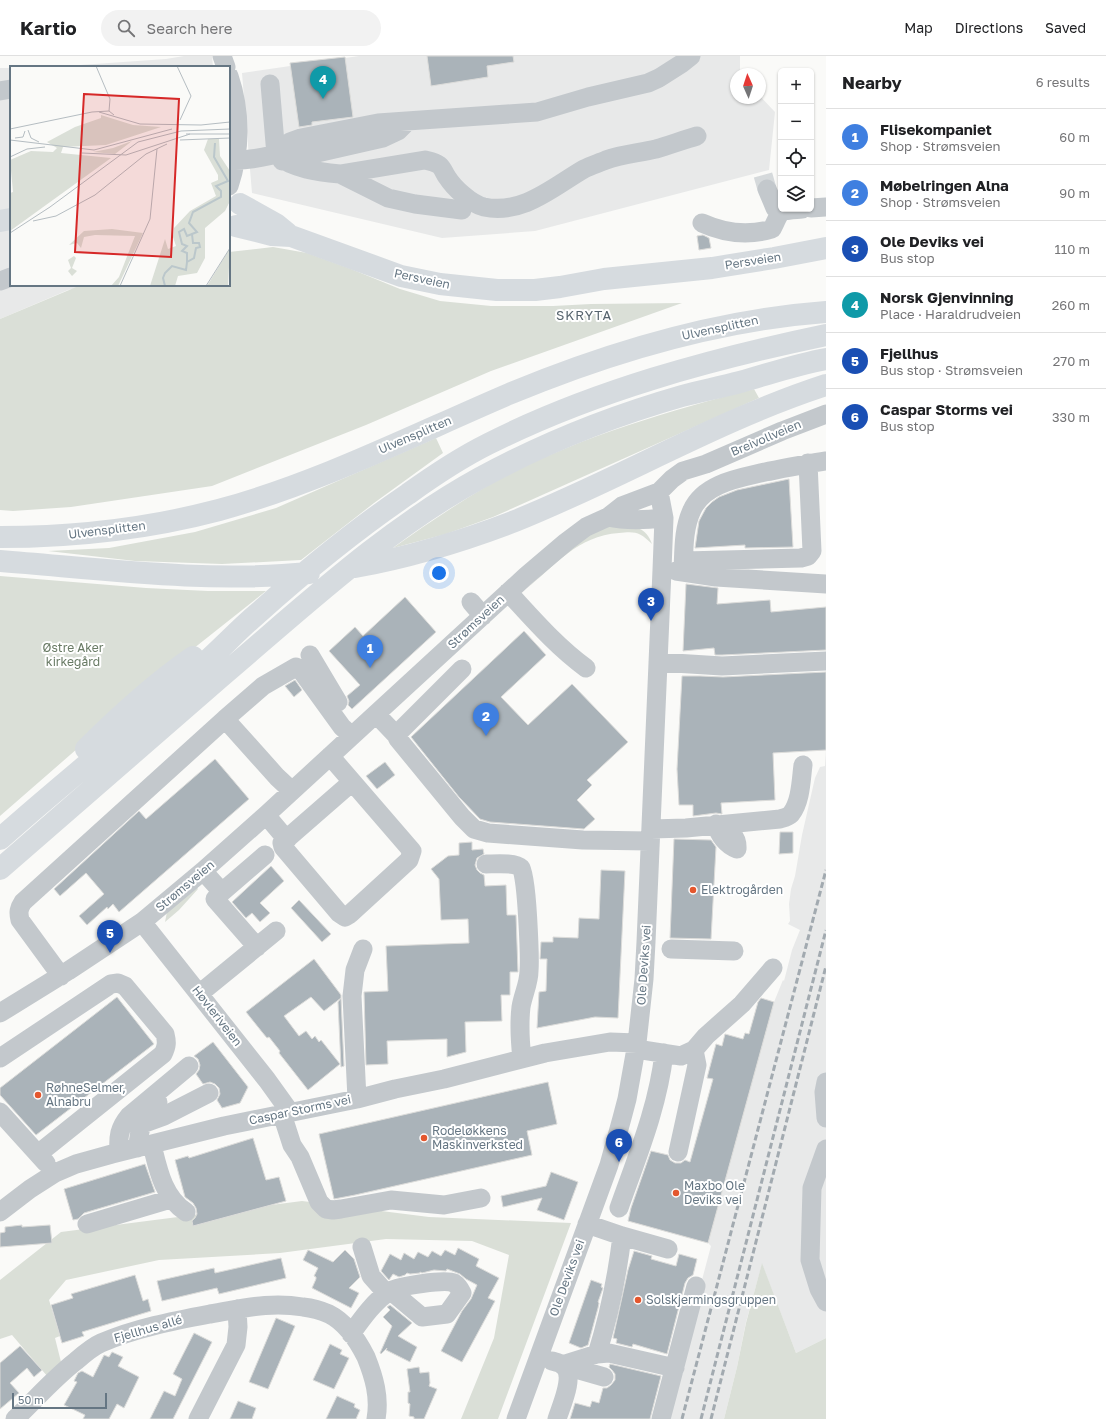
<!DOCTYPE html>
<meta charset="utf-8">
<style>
body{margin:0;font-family:"Golos Text",sans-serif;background:#f2f2f2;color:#202124}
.controls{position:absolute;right:12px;top:12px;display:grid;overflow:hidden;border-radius:6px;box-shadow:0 1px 3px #0004}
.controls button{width:36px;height:36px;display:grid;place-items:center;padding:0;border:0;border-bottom:1px solid #e0e0e0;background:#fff;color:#202124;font:20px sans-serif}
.compass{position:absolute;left:730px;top:12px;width:36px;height:36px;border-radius:50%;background:#fff;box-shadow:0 1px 3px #0004;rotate:357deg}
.scale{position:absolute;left:12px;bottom:10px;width:95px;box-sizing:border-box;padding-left:4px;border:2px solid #657683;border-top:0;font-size:11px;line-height:14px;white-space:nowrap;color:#657683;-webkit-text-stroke:3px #fff;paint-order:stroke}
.you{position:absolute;left:439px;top:517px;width:14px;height:14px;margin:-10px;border:3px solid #fff;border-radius:50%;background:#1a73e8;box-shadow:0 0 0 6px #1a73e833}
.badge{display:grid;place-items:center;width:26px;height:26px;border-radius:50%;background:#1a73e8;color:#fff;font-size:13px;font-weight:700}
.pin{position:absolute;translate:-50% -33px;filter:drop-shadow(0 1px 2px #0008)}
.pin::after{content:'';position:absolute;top:21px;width:14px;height:12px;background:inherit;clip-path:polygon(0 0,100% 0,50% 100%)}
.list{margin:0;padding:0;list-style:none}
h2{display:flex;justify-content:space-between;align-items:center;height:52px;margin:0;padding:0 16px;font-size:17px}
h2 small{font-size:13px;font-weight:400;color:#757577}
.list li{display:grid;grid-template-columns:26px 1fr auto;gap:12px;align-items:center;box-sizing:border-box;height:56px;padding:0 16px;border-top:1px solid #e0e0e0}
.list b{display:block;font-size:15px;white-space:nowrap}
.list p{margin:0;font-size:13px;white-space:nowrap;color:#757577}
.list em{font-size:13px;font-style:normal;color:#757577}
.icon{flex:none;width:22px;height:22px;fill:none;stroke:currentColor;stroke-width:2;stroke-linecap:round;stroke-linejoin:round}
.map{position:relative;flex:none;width:826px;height:1363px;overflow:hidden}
header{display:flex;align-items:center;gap:24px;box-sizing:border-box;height:56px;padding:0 20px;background:#fff;border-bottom:1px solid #e0e0e0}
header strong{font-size:19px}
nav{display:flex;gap:22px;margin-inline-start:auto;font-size:14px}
.search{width:280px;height:36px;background:#f2f2f2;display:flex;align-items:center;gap:10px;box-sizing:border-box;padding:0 14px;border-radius:22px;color:#757577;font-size:15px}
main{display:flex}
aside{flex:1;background:#fff}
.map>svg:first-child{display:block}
</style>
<header>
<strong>Kartio</strong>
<div class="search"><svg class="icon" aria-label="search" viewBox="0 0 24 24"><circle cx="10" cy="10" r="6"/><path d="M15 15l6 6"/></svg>Search here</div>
<nav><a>Map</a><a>Directions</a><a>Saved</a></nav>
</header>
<main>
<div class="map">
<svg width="826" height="1363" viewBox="0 0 826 1363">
<rect width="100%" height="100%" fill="#fafaf8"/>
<path fill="#e8e9e9" d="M184 0H212L213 11H21L66 10 166 3Z
M359 0H740V18H736V42H760V40L775 56 769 114 535 175 442 182 252 137 242 17Z
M0 12H11V229H90L68 234 0 263Z
M826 694V1282L796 1297 762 1208 746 1266 737 1311 724 1363H665L711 1190 708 1187 774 946 783 924 784 925 792 894 800 874 788 868 790 865 789 848 791 833 795 820 802 779 815 722 820 711 825 710Z"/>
<path fill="#dadfd7" d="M273 191 307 197 351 213 400 233 440 245 491 250H553L591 248 682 247 491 315 366 369 212 430 71 451 13 455 0 454V263L81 229H229V196Z
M754 333 759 342 493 461 446 478 393 492C424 470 455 449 487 430 569 384 664 356 754 333Z
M436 382 443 397 374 447 301 504 222 508 135 505 48 495 109 492 195 476 276 452Z
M609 470C627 470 645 467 652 488 640 476 635 475 619 477 577 480 556 509 526 533L580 483Z
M0 520 146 532 208 535H266L179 604 0 760Z
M196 830 198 833 179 854 165 866 167 856Z
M302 1145 429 1161 571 1167 498 1363H461L494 1282 509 1199 472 1185 386 1183 280 1197 159 1204 66 1224 49 1244 60 1280 55 1282 62 1310 48 1321 12 1279 0 1283V1224L61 1176Z
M762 1207 796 1297 826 1282V1363H724L737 1311 746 1267Z"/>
<path fill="#aab3b9" stroke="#dcdcda" d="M427 0H513L514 6 487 10 488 21 431 30Z
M345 1 353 61 312 66V69L299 71 290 7Z
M703 179 709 182 711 192 699 194 697 180Z
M789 423 793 491 745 492V489L695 492 699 465 706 452 712 446 719 441 737 434Z
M686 528 718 532 717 548 770 544 771 556 826 551V594L722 599H715L714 592 683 595Z
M405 541 436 576 352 653 348 649 349 645 347 640 360 629 329 595 355 571 363 580Z
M524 575 546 599 501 641 528 669 572 628 628 686 587 724 592 729 577 744 595 763 584 773 490 766 480 763 459 741 411 681Z
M826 616V694L773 697 775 744 721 747 722 758 716 757 693 760V749H679L677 713 682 620H700L723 621Z
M295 624 302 634 294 641 285 630Z
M215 703 249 743 119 856 113 848 108 853 107 851 87 869 79 860 104 838 86 817 60 840 54 833 139 755 146 763Z
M385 706 395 719 377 733 366 720Z
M780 776H793V797L779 798Z
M674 783 711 784 716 791 711 883 670 882Z
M472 786V794L483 793 484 798 477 802 475 809 477 814 480 817 484 819 485 830 506 829 507 859H516L518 916H510V939H501L502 965 465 966 466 996 447 1001V983L387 985 388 1008 366 1009 364 936 388 935 386 890 469 887 468 863 441 864 439 823 431 813 448 800 459 799V787Z
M271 810 284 825 260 847 270 857 260 866 252 857 246 862 232 846Z
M601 814 625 815 618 962 595 961 537 972 539 936 546 935 547 903H540L541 886H553V881L578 882 579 862 599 863Z
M299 844 331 878 322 886 291 852Z
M314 903 341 939V942L324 955 311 941 284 960 299 980 306 975 312 983 315 980 319 986 321 984 340 1008 308 1034 279 997 280 995 269 981 267 982 262 976 246 956Z
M117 941 154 988 36 1079 0 1039V1032Z
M341 942 344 1010 341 1011 338 946Z
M761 942 774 946 708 1187 628 1165 631 1152 651 1095 668 1099 670 1104 675 1107H681L685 1104 690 1106 713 1023 707 1022 716 988 722 990 725 978 743 983 745 977 749 978 758 946Z
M213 986 248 1031 240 1047 222 1052 217 1044 220 1038 219 1032 215 1028 210 1026 203 1028 196 1018 199 1014 200 1009 198 1003 194 1000Z
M548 1026 557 1068 527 1075 532 1099 355 1139 334 1143 319 1078Z
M253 1082 266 1124 279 1121 286 1145 193 1170 192 1165 195 1162 197 1158 196 1152 193 1147 185 1141 175 1104 188 1100 189 1102Z
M145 1108 155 1136 84 1157 78 1163 73 1164 64 1133Z
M551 1116 578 1126 564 1164 537 1154 542 1142 503 1151 501 1140 546 1130Z
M22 1169V1171L50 1169 52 1187 0 1191V1177L5 1176V1171Z
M458 1192 479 1203 476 1210 499 1222 488 1242 495 1245 462 1306 441 1295 462 1255 471 1243 477 1229 466 1223 460 1218 447 1213 446 1215 434 1214 422 1217 420 1216V1217L410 1218 407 1217 405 1219 399 1221 393 1218 389 1224 381 1215 390 1198 401 1204 404 1197 414 1203 418 1196 428 1201 432 1195 441 1200 445 1194 455 1199Z
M308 1194 333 1206 345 1194 354 1203 360 1221 349 1232 359 1237 351 1252 312 1232 316 1223V1221L314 1220 318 1212 303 1204Z
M634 1195 652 1200 651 1203 676 1210 679 1198 697 1203 693 1219 688 1222 685 1227 667 1298 633 1288 632 1291 616 1287 617 1283 613 1282 628 1214Z
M281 1202 286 1222 219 1238 217 1232 162 1245 157 1225 214 1212 215 1217Z
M135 1219 143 1245 148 1243 151 1255 82 1276 84 1280 62 1287 51 1249 73 1242 71 1238Z
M591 1224 602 1228 601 1231 603 1232 598 1246 599 1247 598 1252 588 1289 581 1292 569 1287Z
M390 1249 412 1267 398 1280 417 1291 410 1306 386 1294 387 1292 381 1298 380 1297 392 1270 383 1261 390 1254 387 1251Z
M276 1262 295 1270 268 1333 249 1326Z
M194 1277 212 1286 173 1363H150L164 1335 175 1340 182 1323 173 1318Z
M330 1288 342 1294 340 1298 349 1302 334 1333 313 1324Z
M20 1290 42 1314 34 1321 27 1312 10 1327 19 1337 0 1353V1307Z
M112 1296 123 1301 118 1310 139 1321 124 1352 117 1348 109 1363H83L85 1359 64 1349 77 1326 74 1325 78 1317 82 1315 93 1321 104 1299 109 1301Z
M610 1308 661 1320 650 1363H570L575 1347 590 1351 592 1345 599 1347 603 1332H607L611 1329 615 1324V1318L612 1314 609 1311Z
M419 1311 420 1317 429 1316 430 1327 429 1330 437 1333 424 1363H414V1361L409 1360 410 1348 408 1347V1336H410L407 1313Z
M337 1340 355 1348 354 1351 360 1354 356 1363H326Z
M238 1345 256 1352 252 1363H230Z"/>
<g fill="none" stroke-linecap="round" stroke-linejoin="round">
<path stroke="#d5d9db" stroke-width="19" stroke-dasharray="19 10" stroke-linecap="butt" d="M763 119 767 133"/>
<path stroke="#c3c8cc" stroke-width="19" d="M222 0 226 11
M229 20C241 55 241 94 229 130
M270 28 276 99C293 113 318 116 340 118L425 104C429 105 435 106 439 109 443 112 444 117 447 121 454 132 471 148 484 151 523 159 553 131 584 113 590 110 599 107 606 104 622 98 639 97 656 93 670 89 683 84 697 80
M0 35 11 33
M276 99 290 86 301 82 378 67 537 56 588 41 648 27 659 22 681 8 691 0
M235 104C253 104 271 100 287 95
M282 105 383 82 398 75 407 66
M340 118 388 142 415 148 462 154
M767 133 775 152 780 156
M811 152 826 151
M702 167C724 177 748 180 772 173 782 153 778 155 802 153
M0 225 11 221
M608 461C626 465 646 464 664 462
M684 505 801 502 808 500 812 495 808 407
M676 515 716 521 826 528
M683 515C684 495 683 473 692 454 704 427 740 422 765 416 786 412 806 408 826 405
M508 536C533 563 556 590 586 612
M471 546 483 560
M310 599 338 646
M658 606 722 610 826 605
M376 658 396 679 398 683 462 761 474 773 488 777 583 784 650 785
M225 663 263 630 296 611 300 613 342 671 352 680
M396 679 462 613
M330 700 412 795 409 804 350 858 345 861 339 857 283 791 282 787 352 726
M266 759 287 784
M716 768C727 774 738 778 737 793 726 789 719 779 716 768Z
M651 773 686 772 780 763C783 762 788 761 791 758 801 745 801 724 803 709
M486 808C494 808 515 806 521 812 527 818 530 903 529 915 529 927 523 939 521 951 519 968 520 985 522 1003
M203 815 222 836 215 843 257 891
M222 836 265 799
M142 866 267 1024 290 1056
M671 893 734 895
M61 920 20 864C18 856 19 852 23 846L225 663 277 721 292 735
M199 938 276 875
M0 957 68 915 142 866 203 815 266 759 526 520 566 486 586 471 608 461 622 450 659 436 672 423 683 415 706 408 782 375 826 358
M636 993 681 1000 694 994 706 980 742 948 773 912
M0 1002 111 928 118 927 125 930 165 978C167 986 167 990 163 998L38 1098
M826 1026 824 1036 826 1062
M357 1043 352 940 355 914 363 893
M0 1056 46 1107
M282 1058 292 1089 300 1101 319 1146 326 1153 333 1154 341 1153 391 1144 444 1149 481 1142
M142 1068 164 1060 209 1037
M152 1089C158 1113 163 1141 186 1156
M138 1092C139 1070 143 1061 158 1046
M826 1093 812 1132 810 1204 819 1233 826 1246
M119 1096C118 1081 119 1072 129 1060L189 1010
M678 1096 697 1009 694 994
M619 1152C637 1101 658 1051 664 997
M0 1156 30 1133 55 1117 76 1108 112 1098 224 1070 357 1043 395 1033 444 1023 545 997 610 986 637 987
M87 1168 171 1143
M587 1168 622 1180 668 1193
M362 1191 371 1220 387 1238
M351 1278C361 1264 375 1244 390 1235 399 1230 445 1223 454 1227 457 1229 460 1233 462 1237L447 1258 422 1261 391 1235
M597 1298C609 1260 617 1221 622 1180
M552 1305C556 1306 561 1307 564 1310 575 1321 561 1350 557 1363
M562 1309 597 1298 609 1297 675 1312
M562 1309 604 1321
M15 1363C35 1344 54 1322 76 1305 84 1298 92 1291 101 1287 136 1272 173 1265 210 1258 242 1253 269 1245 303 1251 312 1252 320 1254 329 1258 345 1266 358 1285 366 1301 374 1321 380 1341 376 1363
M198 1363 236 1289 238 1271 237 1253
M516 1363 609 1109 622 1062 627 1043 637 987 644 923 646 886 662 514 664 462 659 436
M661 1363 696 1230"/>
<path stroke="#d6dbdf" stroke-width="22" d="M240 148 276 168 287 177
M0 165 11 163
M236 170 272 179 291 180 401 220 440 228 497 234H535L560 231 604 223 712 212 774 202 826 192"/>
<path stroke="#d6dbdf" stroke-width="22" d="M0 481C74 481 147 473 219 454 319 427 413 379 509 338 610 296 716 264 826 256
M0 505C103 513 206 527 309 517
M355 511C410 501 463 485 515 465 620 423 718 364 826 329
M86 693C119 660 154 628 193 601
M0 783C65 725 134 671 199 612 219 595 237 575 257 558 305 515 355 474 408 438 433 420 460 402 488 388 593 335 711 303 826 279
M0 813C84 740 167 667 251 595 323 533 396 468 480 422 544 387 612 360 682 340 701 335 721 331 740 326 769 318 797 308 826 303"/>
<path stroke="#a2aab0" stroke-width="3" stroke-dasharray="6 3" stroke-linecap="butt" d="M682 1363 826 814
M701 1363 826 874
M711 1363 826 910"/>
</g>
<g fill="#e4572e" stroke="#fff" stroke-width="1.5">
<circle cx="693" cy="834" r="4"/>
<circle cx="38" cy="1039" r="4"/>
<circle cx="424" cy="1082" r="4"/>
<circle cx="676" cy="1137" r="4"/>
<circle cx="638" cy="1244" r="4"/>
</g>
<g text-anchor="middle" stroke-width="4" stroke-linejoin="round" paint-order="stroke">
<g font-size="12" fill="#657683" stroke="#fff">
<text transform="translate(753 205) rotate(-9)" y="4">Persveien</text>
<text transform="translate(422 223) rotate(12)" y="4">Persveien</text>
<text transform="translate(720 272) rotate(-12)" y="4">Ulvensplitten</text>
<text transform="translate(415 379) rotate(-23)" y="4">Ulvensplitten</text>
<text transform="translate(766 382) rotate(-23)" y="4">Breivollveien</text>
<text transform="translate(107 474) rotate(-7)" y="4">Ulvensplitten</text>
<text transform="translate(476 566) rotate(-43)" y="4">Strømsveien</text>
<text transform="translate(185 830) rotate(-40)" y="4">Strømsveien</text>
<text transform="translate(644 909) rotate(-86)" y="4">Ole Deviks vei</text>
<text transform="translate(217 960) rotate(52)" y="4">Høvleriveien</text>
<text transform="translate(300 1054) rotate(-12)" y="4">Caspar Storms vei</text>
<text transform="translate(567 1222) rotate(-70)" y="4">Ole Deviks vei</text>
<text transform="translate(148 1273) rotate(-16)" y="4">Fjellhus allé</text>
</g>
<g font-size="12" fill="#687a64" stroke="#fff">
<text x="73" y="596">Østre Aker<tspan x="73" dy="14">kirkegård</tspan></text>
</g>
<g font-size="12" fill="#657683" stroke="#fff" text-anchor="start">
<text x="701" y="838">Elektrogården</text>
<text x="46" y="1036">RøhneSelmer,<tspan x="46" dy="14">Alnabru</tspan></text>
<text x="432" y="1079">Rodeløkkens<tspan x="432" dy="14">Maskinverksted</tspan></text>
<text x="684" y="1134">Maxbo Ole<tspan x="684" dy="14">Deviks vei</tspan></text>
<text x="646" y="1248">Solskjermingsgruppen</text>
</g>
<g font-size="13" letter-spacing="1" fill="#57646e" stroke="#fff">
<text x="584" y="264">SKRYTA</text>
</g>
</g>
<g transform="translate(10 10)">
<rect width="220" height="220" fill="#fafaf8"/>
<path d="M91 49 123 59 151 61 96 79 53 81 51 87 101 92 0 165V127L3 126 0 94 21 85 43 86 47 82 37 76 65 61 91 52ZM198 73H209L210 90 220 105V135L215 145 195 162V192L187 207 168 210 165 220H140L155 173 158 183 166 180 163 171 164 162 180 145 206 130 201 117 208 114V109L194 84ZM122 75 105 88 83 86 103 82ZM102 163 133 167 108 220H101L109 211 125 170 85 169 74 171 71 182 67 177 59 179 74 165ZM220 182 218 220H197ZM64 190 66 192 62 202 67 205 62 210 58 205 61 202 58 194Z" fill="#dadfd7"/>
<path fill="none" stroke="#bbc7cb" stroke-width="2" d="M177 196V187L172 185 177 180 172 178 169 166 174 163 177 170 182 168M155 220 153 212 155 207 162 200 176 204 177 196 184 192 186 182 190 181 189 177H183L182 168 187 166 179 157 183 146 211 131V125L206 120 218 115 204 91 205 77"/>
<path fill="none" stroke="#b5bdc2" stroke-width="1" d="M86 0 100 33 99 45M167 0 181 30 170 54M89 46 130 58 191 59 220 56M0 63 82 46 99 45 104 49M18 64 21 72 29 76M176 68H220M5 72 13 71 15 65M0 74 84 84 162 63M170 74 220 72M72 87 116 89 180 68M0 91 17 83 35 81M46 150 85 129 136 88 157 78M23 155 46 150M0 167 40 141 128 76 171 65 220 63M110 220 140 153 147 83M196 220 220 182"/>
<path fill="#d62828" fill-opacity="0.15" stroke="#d62828" stroke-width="2" d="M74 28 169 33 161 191 65 186Z"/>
<rect width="220" height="220" fill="none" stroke="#657683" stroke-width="2"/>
</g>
</svg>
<div class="controls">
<button>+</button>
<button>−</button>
<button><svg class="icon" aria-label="locate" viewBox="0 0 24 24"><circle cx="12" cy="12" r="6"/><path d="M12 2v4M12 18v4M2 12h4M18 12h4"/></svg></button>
<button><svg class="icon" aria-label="layers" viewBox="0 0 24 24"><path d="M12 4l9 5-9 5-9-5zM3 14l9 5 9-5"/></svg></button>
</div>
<svg class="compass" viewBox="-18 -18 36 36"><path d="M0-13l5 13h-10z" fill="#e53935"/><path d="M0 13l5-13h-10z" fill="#757577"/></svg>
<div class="scale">50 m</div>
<div class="you"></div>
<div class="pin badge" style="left:370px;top:612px;background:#3f7fe0">1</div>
<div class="pin badge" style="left:486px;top:680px;background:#3f7fe0">2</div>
<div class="pin badge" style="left:651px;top:565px;background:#1a4fb4">3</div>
<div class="pin badge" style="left:323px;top:43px;background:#0f9aa8">4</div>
<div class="pin badge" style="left:110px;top:897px;background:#1a4fb4">5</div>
<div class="pin badge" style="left:619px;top:1106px;background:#1a4fb4">6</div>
</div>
<aside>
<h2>Nearby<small>6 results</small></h2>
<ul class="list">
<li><span class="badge" style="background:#3f7fe0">1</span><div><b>Flisekompaniet</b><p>Shop · Strømsveien</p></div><em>60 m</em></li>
<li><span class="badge" style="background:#3f7fe0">2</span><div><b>Møbelringen Alna</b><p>Shop · Strømsveien</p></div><em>90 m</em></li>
<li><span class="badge" style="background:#1a4fb4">3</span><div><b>Ole Deviks vei</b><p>Bus stop</p></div><em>110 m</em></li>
<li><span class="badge" style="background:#0f9aa8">4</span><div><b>Norsk Gjenvinning</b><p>Place · Haraldrudveien</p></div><em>260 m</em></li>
<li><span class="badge" style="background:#1a4fb4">5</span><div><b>Fjellhus</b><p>Bus stop · Strømsveien</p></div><em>270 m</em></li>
<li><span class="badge" style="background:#1a4fb4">6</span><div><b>Caspar Storms vei</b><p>Bus stop</p></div><em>330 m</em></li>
</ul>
</aside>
</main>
